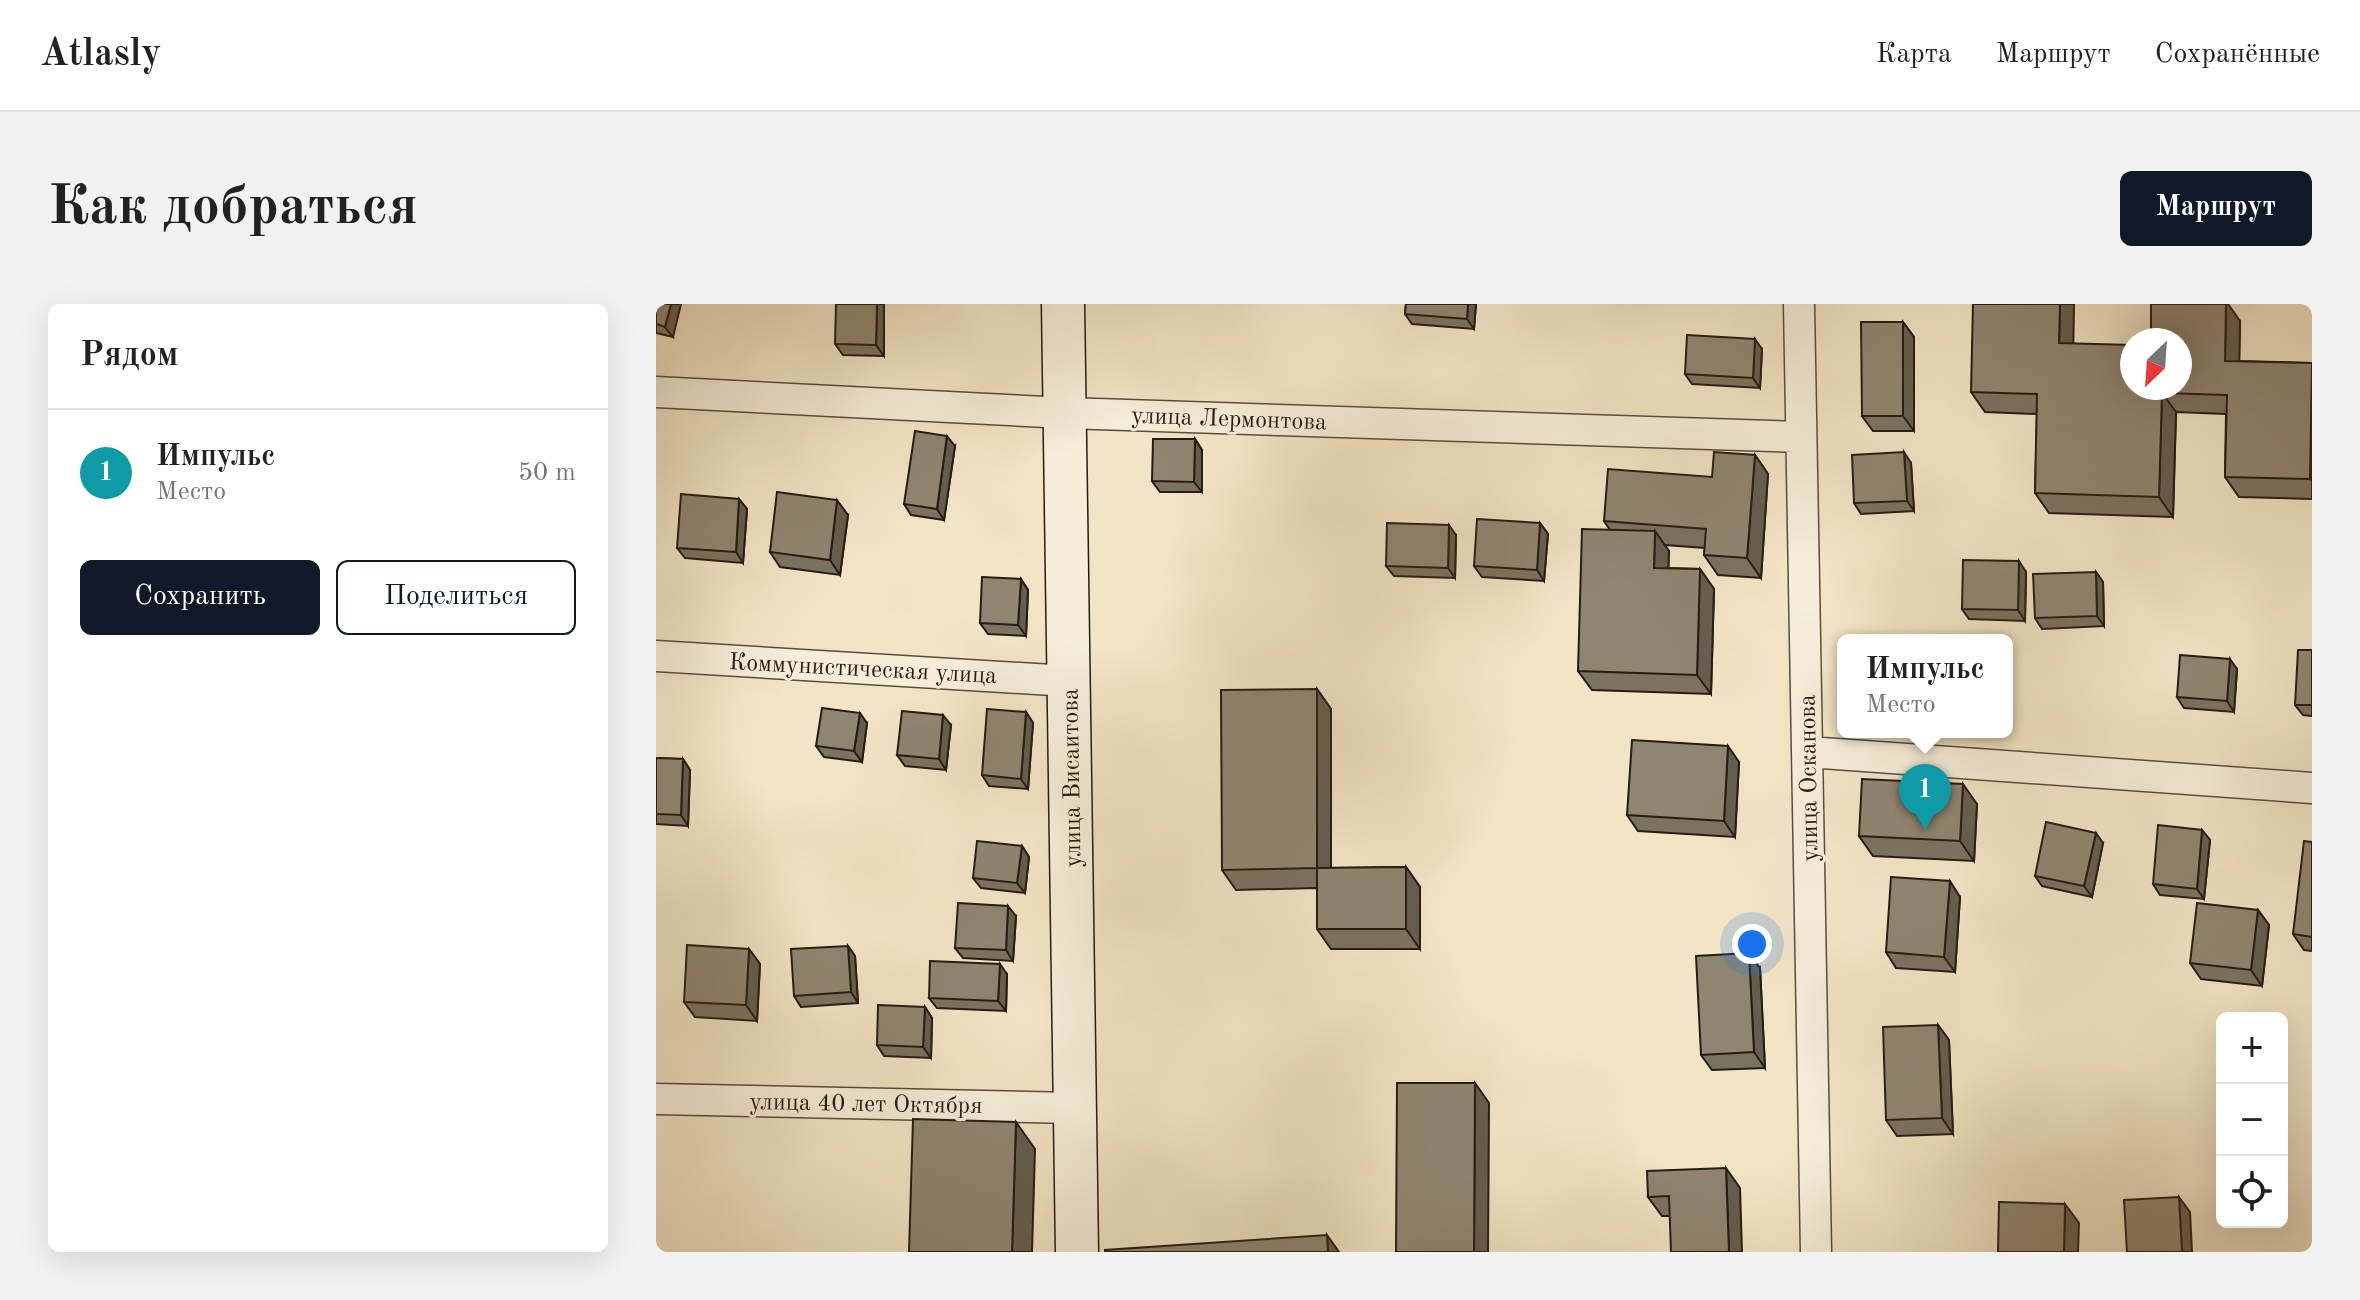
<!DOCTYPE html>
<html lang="ru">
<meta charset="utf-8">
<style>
body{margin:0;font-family:"Old Standard TT",serif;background:#f2f2f2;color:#222}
.controls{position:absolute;right:24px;bottom:24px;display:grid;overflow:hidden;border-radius:12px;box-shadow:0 8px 32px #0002}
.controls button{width:72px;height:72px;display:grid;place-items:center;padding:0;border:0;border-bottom:2px solid #e0e0e0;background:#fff;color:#222;font:40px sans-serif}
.compass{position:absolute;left:1464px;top:24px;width:72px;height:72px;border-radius:50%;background:#fff;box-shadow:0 8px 32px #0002;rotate:205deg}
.you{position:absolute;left:1096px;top:640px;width:28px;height:28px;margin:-20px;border:6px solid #fff;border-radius:50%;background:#1a73e8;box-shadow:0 0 0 12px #1a73e833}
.badge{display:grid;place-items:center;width:52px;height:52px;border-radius:50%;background:#111827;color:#fff;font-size:26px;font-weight:700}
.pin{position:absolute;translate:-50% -66px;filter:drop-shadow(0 2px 4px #0008)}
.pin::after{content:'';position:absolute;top:42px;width:28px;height:24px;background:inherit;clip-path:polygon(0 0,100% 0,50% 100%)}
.popup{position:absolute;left:1181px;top:330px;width:176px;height:104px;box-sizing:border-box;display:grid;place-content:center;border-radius:12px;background:#fff;filter:drop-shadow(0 2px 6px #0005);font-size:26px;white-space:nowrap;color:#767676}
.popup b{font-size:30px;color:#222}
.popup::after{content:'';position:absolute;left:50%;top:100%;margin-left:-16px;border:16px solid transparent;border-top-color:#fff}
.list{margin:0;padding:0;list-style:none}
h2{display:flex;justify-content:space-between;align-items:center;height:104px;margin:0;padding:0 32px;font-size:34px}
h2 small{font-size:26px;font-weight:400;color:#767676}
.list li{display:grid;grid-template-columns:52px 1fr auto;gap:24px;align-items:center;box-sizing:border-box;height:128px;padding:0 32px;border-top:2px solid #e0e0e0}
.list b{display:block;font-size:30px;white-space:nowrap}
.list p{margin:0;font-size:26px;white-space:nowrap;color:#767676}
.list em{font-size:26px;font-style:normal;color:#767676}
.actions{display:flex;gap:16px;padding:24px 32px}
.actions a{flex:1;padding:18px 0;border:2px solid #111827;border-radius:12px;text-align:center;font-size:28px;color:#111827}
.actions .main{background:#111827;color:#fff}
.icon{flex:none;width:44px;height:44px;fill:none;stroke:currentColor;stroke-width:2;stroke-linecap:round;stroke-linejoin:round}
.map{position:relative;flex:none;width:1656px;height:948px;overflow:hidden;border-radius:12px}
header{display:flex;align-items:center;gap:48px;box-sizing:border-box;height:112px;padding:0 40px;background:#fff;border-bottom:2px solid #e0e0e0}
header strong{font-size:38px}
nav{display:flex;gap:44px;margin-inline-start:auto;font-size:28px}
.intro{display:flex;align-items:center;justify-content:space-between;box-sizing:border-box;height:192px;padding:0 48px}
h1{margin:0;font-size:56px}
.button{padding:20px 36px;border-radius:12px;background:#111827;color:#fff;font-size:28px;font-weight:700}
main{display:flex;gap:48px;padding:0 48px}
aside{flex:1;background:#fff;border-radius:12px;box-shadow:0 8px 32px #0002}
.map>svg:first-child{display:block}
</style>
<header>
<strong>Atlasly</strong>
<nav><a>Карта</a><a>Маршрут</a><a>Сохранённые</a></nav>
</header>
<div class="intro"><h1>Как добраться</h1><a class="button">Маршрут</a></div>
<main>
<aside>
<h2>Рядом<small></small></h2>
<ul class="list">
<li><span class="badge" style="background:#0f9aa8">1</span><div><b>Импульс</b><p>Место</p></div><em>50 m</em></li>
</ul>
<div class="actions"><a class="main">Сохранить</a><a>Поделиться</a></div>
</aside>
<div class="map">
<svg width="1656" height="948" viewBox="0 0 1656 948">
<rect width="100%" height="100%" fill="#f2e5c6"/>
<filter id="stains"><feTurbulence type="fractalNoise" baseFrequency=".0025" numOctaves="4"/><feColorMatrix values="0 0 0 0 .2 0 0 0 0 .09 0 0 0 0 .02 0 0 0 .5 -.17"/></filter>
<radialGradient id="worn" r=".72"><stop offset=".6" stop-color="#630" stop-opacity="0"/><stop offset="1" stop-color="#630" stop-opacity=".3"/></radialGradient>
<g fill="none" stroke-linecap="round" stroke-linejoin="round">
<defs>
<path id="street" d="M1143 0 1160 948
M0 88 410 109 1145 133
M0 352 413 377
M1152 448 1656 484
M0 795 419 804"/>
<path id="secondary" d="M407 0 421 948"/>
</defs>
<use href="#street" stroke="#584e40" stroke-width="33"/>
<use href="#secondary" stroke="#251c14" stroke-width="45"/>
<use href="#street" stroke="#f7eeda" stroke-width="30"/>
<use href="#secondary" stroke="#f7eeda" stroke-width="42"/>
</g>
<path fill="#7c7261" stroke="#251c14" stroke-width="2" d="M0 0 17 33 0 29Z
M228 0V52L187 51 179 40Z
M750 0H820L818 25 756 20 749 10Z
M1584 17 1583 57 1656 59V195L1583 193 1569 173 1570 110 1520 108 1517 213 1393 209 1379 189 1381 110 1329 108 1315 88 1417 39 1476 84Z
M1247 18 1258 33V127H1217L1206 112Z
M1106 45 1104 84 1036 80 1029 70Z
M539 135 546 146V188H504L496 177Z
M299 142 288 216 255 211 248 200Z
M1099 151 1112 170 1105 274 1062 271 1048 251 1049 244 1008 241 1013 247 1012 264 1044 265 1058 285 1055 390 936 386 922 367 954 226 948 217 1056 173Z
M1255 159 1258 207 1205 210 1198 199Z
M83 195 91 205 87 259 29 254 21 244Z
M192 211 184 271 124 263 114 248Z
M884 219 892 230 888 277 826 273 818 262Z
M800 231 799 274 738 272 730 262Z
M1370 268 1369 317 1313 315 1306 305Z
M1440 268 1447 278 1448 322 1386 325 1379 314Z
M365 275 372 286 370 332 332 330 324 319Z
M1656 346V412L1647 411 1639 401Z
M1581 365 1578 408 1528 404 1521 393Z
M661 385 675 405V564L750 563 764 583V645H675L661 625V584L580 586 566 566Z
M370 408 377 419 372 485 333 482 326 471Z
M211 419 206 458 168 453 160 442Z
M295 421 290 466 249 462 241 451Z
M0 454 27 455 34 466 32 522 0 520Z
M1083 458 1079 533 982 527 971 511Z
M1321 500 1318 557 1217 552 1203 532Z
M1546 526 1554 536 1548 595 1504 591 1497 580Z
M1656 538V647L1648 646 1637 630Z
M1447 539 1436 593 1386 582 1379 572Z
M366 542 373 553 369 589 325 584 317 574Z
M1304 593 1299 668 1240 664 1230 648Z
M1602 606 1613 621 1606 682 1545 675 1534 659Z
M360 612 357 657 307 654 299 644Z
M192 642 199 652 202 699 145 703 138 692Z
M93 645 104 660 101 717 39 713 28 698Z
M1104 664 1109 764 1056 766 1045 751Z
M351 670 350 707 281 704 273 694Z
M269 703 276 714 275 754 228 752 221 741Z
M1282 721 1293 736 1297 830 1241 832 1230 816Z
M1084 884 1014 912H1006L992 893Z"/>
<path fill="#655d4f" stroke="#251c14" stroke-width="2" d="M15 0H25L17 33 9 23Z
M221 0H228V52L220 41Z
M812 0H820L818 25 811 15Z
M1404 0H1418L1417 59 1403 39Z
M1570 0H1572L1584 17 1583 76 1569 57Z
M1247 18 1258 33V127L1247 112Z
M1099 35 1106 45 1104 84 1097 74Z
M1506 89 1520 108 1517 213 1503 193Z
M1656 104V177L1654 175Z
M291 132 299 142 288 216 281 205Z
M539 135 546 146V188L538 178Z
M1248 148 1255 159 1258 207 1251 197Z
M1099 151 1112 170 1105 274 1091 254Z
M83 195 91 205 87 259 80 248Z
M181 196 192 211 184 271 174 256Z
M884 219 892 230 888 277 881 266Z
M793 221 800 231 799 274 792 264Z
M999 227 1013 247 1012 283 998 264Z
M1363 257 1370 268 1369 317 1362 306Z
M1044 265 1058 285 1055 390 1041 371Z
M1440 268 1447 278 1448 322 1441 312Z
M365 275 372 286 370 332 362 321Z
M1574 355 1581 365 1578 408 1571 397Z
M661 385 675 405V584L661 564Z
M370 408 377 419 372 485 365 475Z
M204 409 211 419 206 458 198 447Z
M287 411 295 421 290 466 283 455Z
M1072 442 1083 458 1079 533 1068 517Z
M27 455 34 466 32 522 25 511Z
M1307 480 1321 500 1318 557 1304 537Z
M1546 526 1554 536 1548 595 1541 585Z
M1440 529 1447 539 1436 593 1428 582Z
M366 542 373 553 369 589 361 579Z
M750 563 764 583V645L750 625Z
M1294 577 1304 593 1299 668 1288 653Z
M352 602 360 612 357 657 350 646Z
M1602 606 1613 621 1606 682 1595 666Z
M192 642 199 652 202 699 195 688Z
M93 645 104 660 101 717 90 701Z
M1093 649 1104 664 1109 764 1098 748Z
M344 660 351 670 350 707 342 697Z
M269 703 276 714 275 754 267 743Z
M1282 721 1293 736 1297 830 1286 814Z
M819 779 833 799 832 948H818Z
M360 818 379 845 376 948H356Z
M1070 864 1084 884 1086 948H1073Z
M1523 893 1534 908 1536 948H1526Z
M1409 900 1423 919 1422 948H1408Z
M671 931 683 948H672Z"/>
<path fill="#908571" stroke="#251c14" stroke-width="2" d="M0 0H15L9 23 0 20Z
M180 0H221L220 41 179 40Z
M750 0H812L811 15 749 10Z
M1317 0H1404L1403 39 1476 41V84H1524V36H1495V0H1570L1569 57 1656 59 1654 175 1569 173 1571 91 1506 89 1503 193 1379 189 1381 90 1315 88Z
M1205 18H1247V112H1206Z
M1031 31 1099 35 1097 74 1029 70Z
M259 127 291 132 281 205 248 200Z
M497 135H539L538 178 496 177Z
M1058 148 1099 151 1091 254 1048 251 1050 225 948 217 952 165 1056 173Z
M1248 148 1251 197 1198 199 1196 151Z
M121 188 181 196 174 256 114 248Z
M25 190 83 195 80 248 21 244Z
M821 215 884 219 881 266 818 262Z
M731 219 793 221 792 264 730 262Z
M926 225 999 227 998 264 1044 265 1041 371 922 367Z
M1307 256 1363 257 1362 306 1306 305Z
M1440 268 1441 312 1379 314 1377 270Z
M326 273 365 275 362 321 324 319Z
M1642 346H1656V401H1639Z
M1524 351 1574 355 1571 397 1521 393Z
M661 385V564L566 566 565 386Z
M166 404 204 409 198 447 160 442Z
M331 405 370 408 365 475 326 471Z
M246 407 287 411 283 455 241 451Z
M976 436 1072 442 1068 517 971 511Z
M0 454 27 455 25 511 0 510Z
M1206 475 1307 480 1304 537 1203 532Z
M1390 518 1440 529 1428 582 1379 572Z
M1502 521 1546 526 1541 585 1497 580Z
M321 537 366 542 361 579 317 574Z
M1648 537 1656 538V633L1637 630Z
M750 563V625H661V564Z
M1235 573 1294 577 1288 653 1230 648Z
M302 599 352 602 350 646 299 644Z
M1541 599 1602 606 1595 666 1534 659Z
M31 641 93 645 90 701 28 698Z
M192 642 195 688 138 692 135 645Z
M1093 649 1098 748 1045 751 1040 652Z
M274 657 344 660 342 697 273 694Z
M222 701 269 703 267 743 221 741Z
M1282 721 1286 814 1230 816 1227 723Z
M741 779H819L818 948H740Z
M257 815 360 818 356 948H253Z
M1070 864 1073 948H1015L1013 892 992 893 991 867Z
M1523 893 1526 948H1471L1468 896Z
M1343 898 1409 900 1408 948H1342Z
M671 931 672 948H449V946Z"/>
<g text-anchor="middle" stroke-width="6" stroke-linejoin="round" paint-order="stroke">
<g font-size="24" fill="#251c14" stroke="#f7eeda">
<text transform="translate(573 114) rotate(2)" y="8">улица Лермонтова</text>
<text transform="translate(207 364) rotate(3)" y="8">Коммунистическая улица</text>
<text transform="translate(415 474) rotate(-91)" y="8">улица Висаитова</text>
<text transform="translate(1152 474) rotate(-91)" y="8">улица Осканова</text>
<text transform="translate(210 799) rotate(1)" y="8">улица 40 лет Октября</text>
</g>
</g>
<rect width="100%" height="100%" filter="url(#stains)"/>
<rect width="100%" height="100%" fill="url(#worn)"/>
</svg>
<div class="controls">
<button>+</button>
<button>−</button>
<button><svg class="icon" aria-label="locate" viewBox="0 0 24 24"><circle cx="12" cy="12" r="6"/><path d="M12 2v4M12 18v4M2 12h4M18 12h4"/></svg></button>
</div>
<svg class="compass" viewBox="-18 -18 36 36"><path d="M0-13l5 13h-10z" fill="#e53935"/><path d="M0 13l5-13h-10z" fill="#767676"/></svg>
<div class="you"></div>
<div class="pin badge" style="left:1269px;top:526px;background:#0f9aa8">1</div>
<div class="popup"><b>Импульс</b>Место</div>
</div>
</main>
